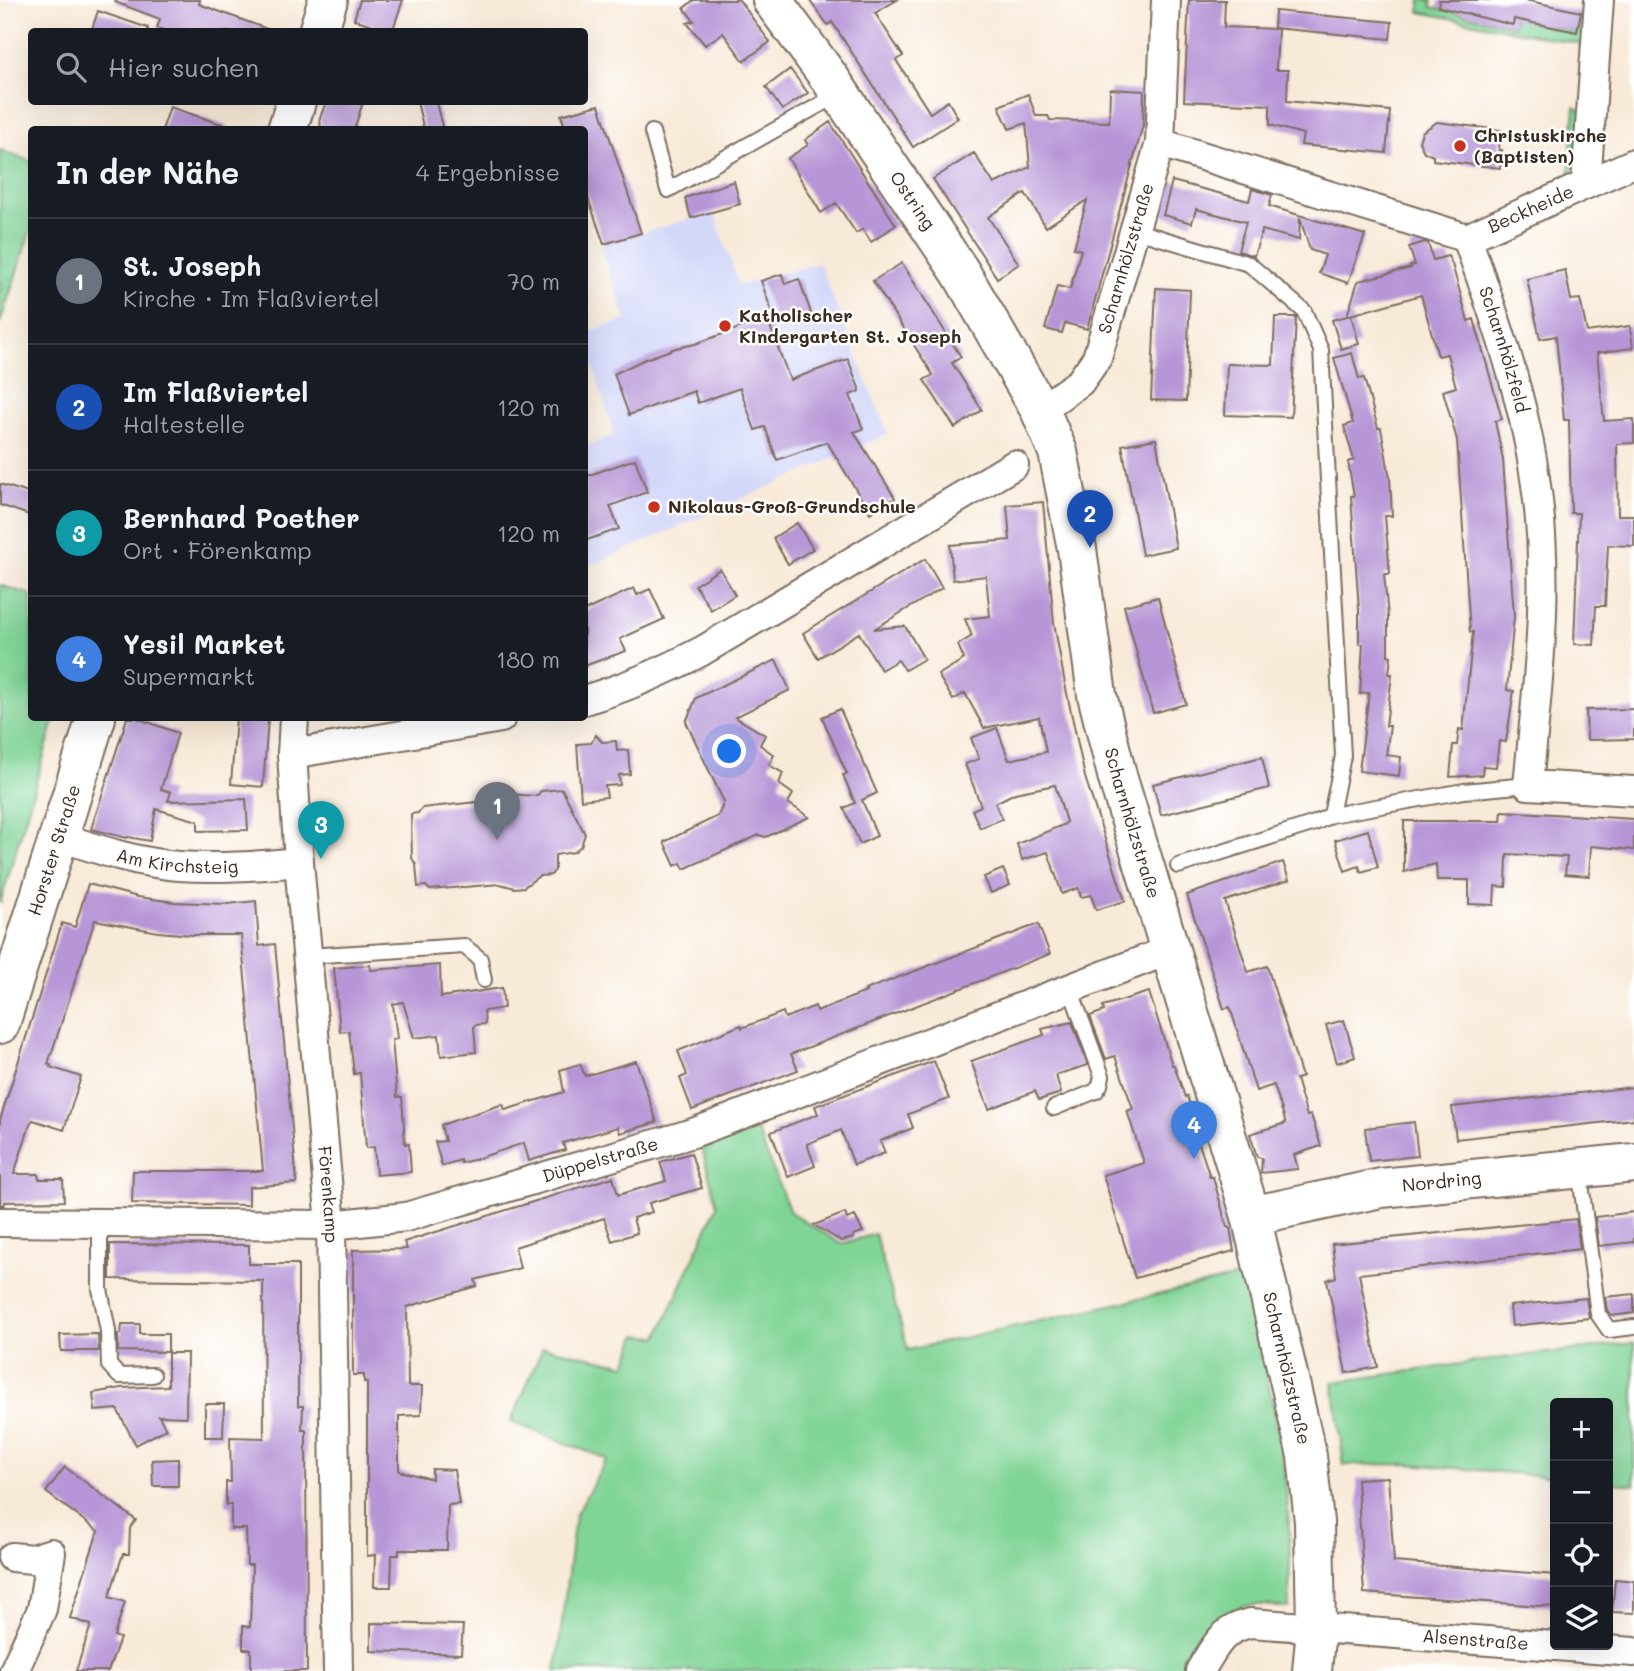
<!DOCTYPE html>
<html lang="de">
<meta charset="utf-8">
<style>
body{margin:0;font-family:Mali,sans-serif;background:#20242c;color:#f1f3f6}
.controls{position:absolute;right:21px;bottom:21px;display:grid;overflow:hidden;border-radius:7px;box-shadow:0 7px 28px #0002}
.controls button{width:63px;height:63px;display:grid;place-items:center;padding:0;border:0;border-bottom:2px solid #363941;background:#171b24;color:#f1f3f6;font:35px sans-serif}
.you{position:absolute;left:730px;top:752px;width:24px;height:24px;margin:-18px;border:5px solid #fff;border-radius:50%;background:#1a73e8;box-shadow:0 0 0 10px #1a73e833}
.badge{display:grid;place-items:center;width:46px;height:46px;border-radius:50%;background:#b45309;color:#fff;font-size:23px;font-weight:700}
.pin{position:absolute;translate:-50% -58px;filter:drop-shadow(0 2px 4px #0008)}
.pin::after{content:'';position:absolute;top:37px;width:24px;height:21px;background:inherit;clip-path:polygon(0 0,100% 0,50% 100%)}
.list{margin:0;padding:0;list-style:none}
h2{display:flex;justify-content:space-between;align-items:center;height:91px;margin:0;padding:0 28px;font-size:30px}
h2 small{font-size:23px;font-weight:400;color:#9ea1a6}
.list li{display:grid;grid-template-columns:46px 1fr auto;gap:21px;align-items:center;box-sizing:border-box;height:126px;padding:0 28px;border-top:2px solid #363941}
.list b{display:block;font-size:26px;white-space:nowrap}
.list p{margin:0;font-size:23px;white-space:nowrap;color:#9ea1a6}
.list em{font-size:23px;font-style:normal;color:#9ea1a6}
.icon{flex:none;width:38px;height:38px;fill:none;stroke:currentColor;stroke-width:2;stroke-linecap:round;stroke-linejoin:round}
.map{position:relative;flex:none;width:1634px;height:1671px;overflow:hidden}
.search{position:absolute;background:#171b24;box-shadow:0 7px 28px #0002;left:28px;top:28px;width:560px;height:77px;display:flex;align-items:center;gap:18px;box-sizing:border-box;padding:0 24px;border-radius:7px;color:#9ea1a6;font-size:26px}
.panel{position:absolute;background:#171b24;box-shadow:0 7px 28px #0002;left:28px;top:126px;width:560px;height:595px;border-radius:7px}
.map>svg:first-child{display:block}
</style>
<div class="map">
<svg width="1634" height="1671" viewBox="0 0 1634 1671">
<rect width="100%" height="100%" fill="#fff"/>
<filter id="ink" filterUnits="userSpaceOnUse"><feTurbulence type="fractalNoise" baseFrequency=".0143" numOctaves="2"/><feDisplacementMap in="SourceGraphic" scale="14" xChannelSelector="R" yChannelSelector="G"/><feConvolveMatrix kernelMatrix="1 2 1 2 8 2 1 2 1" color-interpolation-filters="sRGB"/></filter>
<filter id="wash" filterUnits="userSpaceOnUse"><feTurbulence type="fractalNoise" baseFrequency=".00686" numOctaves="4" result="noise"/><feDisplacementMap in="SourceGraphic" scale="28" xChannelSelector="R" yChannelSelector="G"/><feGaussianBlur stdDeviation="1.57" result="paint"/><feColorMatrix in="noise" values="0 0 0 0 0 0 0 0 0 0 0 0 0 0 0 0 0 1.4 0 .05"/><feComposite in="paint" operator="in"/></filter>
<g filter="url(#wash)">
<rect width="100%" height="100%" fill="#f8ead8"/>
<path fill="#d3d8f9" d="M714 212 739 285 819 263 888 434 585 568V446L614 435 585 340V332L626 320 600 245Z"/>
<path fill="#80d496" stroke="#5e7f5a" stroke-width="2" d="M1421 0H1432L1431 7 1513 26 1518 5 1524 21 1577 33 1582 10 1591 12 1590 47 1581 49V44L1419 12Z
M1575 107 1582 111 1574 171 1569 175Z
M0 150 32 162 31 229 0 323Z
M0 585 31 595 32 718H55L0 904Z
M757 1130 790 1212 841 1244 875 1234 908 1350 1242 1276C1257 1338 1275 1401 1283 1464 1290 1512 1291 1560 1289 1608 1277 1607 1263 1604 1250 1605 1219 1606 1201 1648 1187 1671H556L575 1516 607 1459 511 1422 543 1347 626 1365 637 1335 658 1337 717 1206 702 1149Z
M1634 1343V1485L1608 1482V1403H1555V1477L1409 1464 1344 1465 1333 1382 1503 1358Z"/>
<g id="blocks">
<path fill="#b796d7" d="M116 0H200L199 4 267 29V32H168L157 28 160 19 115 2Z
M360 0H403L392 32 354 19Z
M694 0H739L770 42 744 61 723 33 705 45 687 23 694 21 684 8Z
M809 0H897L875 13 903 56 896 60 930 113 948 101 958 118 913 147 832 22 828 25Z
M1189 0H1225L1224 27 1278 29 1276 70H1288L1287 101 1390 111 1386 153 1301 145 1303 134 1270 125V105L1184 101Z
M1439 0H1525L1581 12 1577 32 1514 19 1513 25 1438 7Z
M98 11 148 28V32H91Z
M1275 11 1392 22 1390 39 1274 28Z
M790 69 808 93 782 110 766 87Z
M1110 89 1144 91 1143 125 1087 329 1065 323 1062 333 1045 329 1057 286 1070 289 1081 250 1074 248 1087 200 1046 227 1025 193 988 217 1019 264 997 278 933 179 974 153 994 184 1030 167 1026 123 1009 129 999 106 1028 94 1036 116H1048L1050 120 1109 122Z
M326 102H363L354 130H321L320 118Z
M417 102H436L443 130H424Z
M599 105 641 233 604 244 584 186V130H566L561 115Z
M170 107 227 126 226 130H162Z
M830 122 896 225 871 242 863 229 856 233 836 203 821 213 788 158 808 145 805 140Z
M1437 122 1501 130 1499 150H1502L1500 168 1433 160V156L1424 152 1419 142 1422 132Z
M734 181 740 204 691 218 685 198Z
M1172 181 1249 201 1252 189 1272 195 1269 206 1365 235 1348 283 1319 273 1325 255 1310 250 1300 218 1299 240 1262 230 1254 256 1238 251 1246 222 1196 209 1192 223 1163 215Z
M1425 242 1428 243 1433 260 1448 256 1452 264 1468 321 1474 319 1502 419 1495 421 1503 459 1514 617 1507 690 1514 691 1506 742 1499 741 1496 767 1483 766 1482 775 1450 777 1453 745H1457L1459 729 1463 730 1473 632H1470L1457 440 1443 391 1456 387 1447 354 1438 356 1421 295 1347 316 1358 281 1411 268 1410 266 1415 265 1409 247Z
M902 263 961 357 952 363 982 410 955 428 924 380 933 375 873 281Z
M1565 270 1571 300 1580 299 1587 332 1630 326 1633 348 1597 353 1604 421 1634 419V443L1617 444 1618 515H1634V546L1608 545 1605 606H1596L1594 645 1574 644 1579 513H1571L1569 420H1564L1556 336 1540 339 1527 279Z
M782 274 785 284 799 279 811 313 777 326 761 281Z
M1156 288 1190 290 1186 401 1151 400Z
M1351 315 1359 344 1341 349 1332 320Z
M1275 317H1296L1291 417 1225 415 1227 364 1273 365Z
M767 318 790 380 848 359 860 391 850 395 863 429 854 432 895 498 870 513 827 442 777 460 765 427 755 430 740 388 698 403 694 391 629 415 614 374 643 360 676 348 695 344Z
M1352 353 1359 379 1364 378 1378 428H1381L1390 478 1392 516H1385L1390 574H1384L1388 617V655L1391 656 1389 674H1392L1386 726H1390L1386 755 1401 757 1399 776 1359 771 1369 693 1360 694 1363 644H1359V610L1351 496H1354L1348 462 1354 460 1344 426 1353 423 1334 358Z
M1156 439 1176 548 1142 555 1122 445Z
M635 459 647 492 610 506 619 529 584 541V477Z
M0 484 32 494V516L0 505Z
M1043 502 1054 623 1065 684 1085 777 1125 901 1096 910 1091 895 1081 897 1078 888 1062 894 1048 852 1022 860 1017 844 1065 824 1066 822 1055 785 1015 793 995 803 1002 819 980 828 972 810 981 806 965 764 979 759 971 738 997 728 1009 760 1046 752 1039 717 984 728 965 693 953 700 938 675 964 659 958 645 972 636 965 619 990 616 986 576 953 580 950 545 1010 540 1007 505Z
M797 523 813 549 788 564 773 538Z
M925 559 942 588 874 629 905 626 924 659 905 670 898 660 881 670 859 633 818 658 803 633Z
M720 569 735 595 711 610 695 585Z
M634 588 637 595 650 589 664 619 620 639 626 651 584 666V611Z
M1158 597 1186 704 1153 713 1124 606Z
M776 660 790 690 735 717 765 735 760 745 774 755 769 765 783 773 779 784 793 794 788 803 809 817 766 837 759 835 684 869 681 863 675 866 664 842 718 816 724 802 686 722 696 698Z
M840 709 877 793 862 800 877 836 860 844 844 808 855 803 843 775 847 774 822 717Z
M1634 709V739L1587 740 1586 710Z
M127 718H137L178 733 161 789 171 792 168 801 246 799 248 830 198 831V821L156 809 150 841 128 837 127 838 91 829Z
M236 718H268L263 787 231 784Z
M596 735 602 742 616 741 617 751 628 750 630 774 619 775 620 785 605 786 607 797 581 800 577 744 591 743Z
M1262 757 1269 788 1161 815 1153 784Z
M562 789 585 834 581 846 574 852 555 855V870L551 875 539 876 524 887 515 888 500 884 430 890 426 886 418 887 416 865 412 858 411 814 418 813 422 808 495 800 506 794 537 796 541 791Z
M1502 811 1634 819V850L1591 846 1589 876 1565 874 1567 857 1507 854 1506 887 1495 886 1494 905 1469 904V880H1437L1436 864 1404 872V821H1501Z
M1368 830 1378 867 1361 872 1359 866 1345 871 1335 840Z
M1283 862 1289 880 1225 901 1248 972 1267 966 1302 1077 1296 1079 1307 1116 1311 1115 1321 1146 1294 1155 1298 1169 1261 1173 1262 1158 1257 1157 1250 1134 1286 1123 1274 1085 1256 1091 1230 1007 1224 1009 1187 895Z
M1003 869 1010 885 991 893 984 877Z
M88 884 138 897 174 902 227 904 256 901 259 946 275 944 297 1183 249 1187V1205L132 1203 133 1171H263L241 935H192L158 932 95 920 48 1064 51 1065 50 1067 81 1077 64 1130 33 1120 31 1122 14 1174H38L39 1179H63L64 1201 5 1202 4 1205H0V1120L62 923 75 927Z
M1038 924 1050 954 791 1054 798 1070 692 1110 680 1078 687 1075 678 1051 741 1025 742 1028 783 1012 785 1018 815 1006 817 1011 866 992 865 990Z
M370 965 371 970 440 965 441 997 502 988 504 1008 484 1011 485 1024 475 1025 474 1027 476 1052 441 1056 439 1035 414 1038 403 1002 393 1004 397 1039 392 1040 397 1097H402L405 1144H409L411 1172 376 1175 374 1147 366 1148 360 1073 354 1074 349 1031 340 1032 334 968Z
M1149 992 1172 1065H1174L1185 1097 1187 1096 1197 1127 1194 1128 1210 1177H1213L1227 1227 1230 1228 1234 1251 1135 1278 1103 1175 1144 1163 1127 1111 1133 1109 1115 1056 1106 1059 1090 1016 1104 1011 1103 1006Z
M1344 1020 1355 1057 1337 1063 1326 1025Z
M1072 1022 1088 1065 1056 1075 1061 1093 1039 1100 1035 1091 989 1109 971 1061 1044 1035 1042 1029Z
M636 1061 657 1122 620 1133 618 1127 563 1143 565 1150 529 1161 524 1143 473 1160 461 1163 460 1160 442 1166 435 1142 445 1141 441 1125 503 1104 505 1110 564 1092 560 1070 580 1064 585 1076Z
M934 1061 949 1099 908 1114 913 1128 880 1141 885 1153 854 1165 841 1130 807 1144 815 1166 788 1177 771 1132 818 1114 815 1106Z
M1634 1087V1119L1456 1139 1452 1107Z
M1414 1122 1418 1156 1369 1161 1365 1128Z
M691 1153 702 1188 649 1203 652 1212 633 1218 637 1233 612 1241 604 1218 515 1247 520 1268 475 1280 477 1286 407 1307 408 1386H422L421 1415 399 1416V1471L432 1479V1469L454 1470 459 1504 448 1505 447 1550H399V1555H392L391 1587H374L375 1555 367 1556V1382H364V1375H353V1250L407 1249 404 1242 613 1177 618 1195 666 1181 660 1162Z
M1634 1212V1242L1599 1246 1595 1217Z
M845 1213 847 1219 855 1216 863 1232 853 1235 854 1238 841 1241 814 1225Z
M1576 1219 1580 1249 1359 1274 1378 1367 1346 1373 1327 1280 1336 1277 1332 1244Z
M110 1244 249 1245V1264H298V1406H303L302 1430H306L307 1671H251V1649H243V1626L250 1627 252 1565H247L246 1529H231V1505H226V1482H231L230 1437 264 1438 263 1281 110 1279Z
M1634 1294V1313L1611 1316 1607 1310 1605 1297Z
M1586 1298 1589 1318 1512 1326 1510 1306Z
M122 1324H140V1334H168V1352L118 1351V1334H121Z
M98 1334 99 1351H61L60 1335Z
M168 1353H187L186 1417 159 1416 166 1429 136 1445 117 1409 95 1411 93 1393 121 1388 168 1386Z
M205 1404H224L223 1437H205Z
M178 1459V1486H153L152 1460Z
M65 1467 136 1520 130 1528 129 1554H123L109 1597 125 1602 114 1636 120 1638 108 1671H76L91 1625 70 1618 98 1531 46 1492Z
M1388 1477 1394 1562 1555 1575V1607L1364 1593 1357 1479Z
M1615 1579 1634 1581V1613L1612 1612Z
M371 1623 463 1625 461 1654 371 1651Z"/>
</g>
</g>
<g filter="url(#ink)">
<use href="#blocks" fill-opacity="0" stroke="#7d6d5f" stroke-width="2"/>
<g fill="none" stroke-linecap="round" stroke-linejoin="round">
<defs>
<path id="lane" d="M652 132 668 190 839 94
M1133 230 1249 264 1304 311 1321 350 1343 756 1331 815
M1178 866 1315 823 1331 815 1464 791 1528 785
M307 956 464 946 480 959 484 980
M1054 1108 1096 1091 1100 1085 1102 1076 1070 988
M1579 1168 1598 1314 1609 1330 1634 1327
M100 1222V1289L108 1331 109 1365 119 1376 153 1375"/>
<g id="street">
<path id="s1" d="M1160 143 1467 238C1495 317 1523 395 1535 478 1551 580 1538 683 1528 785L1634 791"/>
<path d="M1586 184 1599 0"/>
<path id="s2" d="M1467 238 1634 163"/>
<path id="s3" d="M1040 410 1080 382 1097 358 1160 143 1166 0"/>
<path d="M584 700C626 688 664 671 702 651L1014 465"/>
<path id="s4" d="M294 718 292 754 299 862 331 1225 338 1671"/>
<path d="M292 754 501 718"/>
<path id="s5" d="M57 836C97 849 137 863 179 866 220 869 259 866 299 862"/>
<path id="s6" d="M0 1222 331 1225 406 1217 693 1133 1170 950"/>
<path d="M12 1557 32 1559 51 1553 42 1609 14 1671"/>
<path id="s7" d="M1200 1671C1215 1647 1221 1629 1251 1623L1634 1652"/>
</g>
<g id="secondary">
<path id="s8" d="M772 0 831 80 961 273 1040 410 1058 452 1077 549 1097 695 1118 779 1251 1216 1307 1456 1314 1522 1316 1628 1312 1671"/>
<path d="M318 32 328 0"/>
<path d="M287 130 296 102"/>
<path id="s9" d="M0 1024 96 718"/>
<path id="s10" d="M1251 1216 1381 1188 1634 1163"/>
</g>
</defs>
<use href="#lane" stroke="#7d6d5f" stroke-width="18"/>
<use href="#street" stroke="#7d6d5f" stroke-width="32"/>
<use href="#secondary" stroke="#7d6d5f" stroke-width="42"/>
<use href="#lane" stroke="#fff" stroke-width="14"/>
<use href="#street" stroke="#fff" stroke-width="28"/>
<use href="#secondary" stroke="#fff" stroke-width="38"/>
</g>
</g>
<g fill="#c8321e" stroke="#fff" stroke-width="2.5">
<circle cx="1460" cy="146" r="7"/>
<circle cx="725" cy="326" r="7"/>
<circle cx="654" cy="507" r="7"/>
</g>
<g text-anchor="middle" stroke-width="5" stroke-linejoin="round" paint-order="stroke">
<g font-size="18" font-weight="bold" fill="#3b2a1e" stroke="#fff" text-anchor="start">
<text x="1474" y="142">Christuskirche<tspan x="1474" dy="21">(Baptisten)</tspan></text>
<text x="739" y="322">Katholischer<tspan x="739" dy="21">Kindergarten St. Joseph</tspan></text>
<text x="668" y="513">Nikolaus-Groß-Grundschule</text>
</g>
<g font-size="18" fill="#3b2a1e" stroke="#fff">
<text dy="6" stroke="none"><textPath href="#s8" startOffset="245">Ostring</textPath></text>
<text dy="6" stroke="none"><textPath href="#s2" startOffset="70">Beckheide</textPath></text>
<text dy="6" stroke="none"><textPath href="#s3" startOffset="182">Scharnhölzstraße</textPath></text>
<text dy="6" stroke="none"><textPath href="#s1" startOffset="439">Scharnhölzfeld</textPath></text>
<text dy="6" stroke="none"><textPath href="#s8" startOffset="915">Scharnhölzstraße</textPath></text>
<text dy="6" stroke="none"><textPath href="#s9" startOffset="182">Horster Straße</textPath></text>
<text dy="6" stroke="none"><textPath href="#s5" startOffset="124">Am Kirchsteig</textPath></text>
<text dy="6" stroke="none"><textPath href="#s6" startOffset="609">Düppelstraße</textPath></text>
<text dy="6" stroke="none"><textPath href="#s10" startOffset="194">Nordring</textPath></text>
<text dy="6" stroke="none"><textPath href="#s4" startOffset="478">Förenkamp</textPath></text>
<text dy="6" stroke="none"><textPath href="#s8" startOffset="1482">Scharnhölzstraße</textPath></text>
<text dy="6" stroke="none"><textPath href="#s7" startOffset="298">Alsenstraße</textPath></text>
</g>
</g>
</svg>
<div class="controls">
<button>+</button>
<button>−</button>
<button><svg class="icon" aria-label="locate" viewBox="0 0 24 24"><circle cx="12" cy="12" r="6"/><path d="M12 2v4M12 18v4M2 12h4M18 12h4"/></svg></button>
<button><svg class="icon" aria-label="layers" viewBox="0 0 24 24"><path d="M12 4l9 5-9 5-9-5zM3 14l9 5 9-5"/></svg></button>
</div>
<div class="you"></div>
<div class="pin badge" style="left:497px;top:840px;background:#6b7280">1</div>
<div class="pin badge" style="left:1090px;top:548px;background:#1a4fb4">2</div>
<div class="pin badge" style="left:321px;top:859px;background:#0f9aa8">3</div>
<div class="pin badge" style="left:1194px;top:1159px;background:#3f7fe0">4</div>
<div class="search"><svg class="icon" aria-label="search" viewBox="0 0 24 24"><circle cx="10" cy="10" r="6"/><path d="M15 15l6 6"/></svg>Hier suchen</div>
<section class="panel">
<h2>In der Nähe<small>4 Ergebnisse</small></h2>
<ul class="list">
<li><span class="badge" style="background:#6b7280">1</span><div><b>St. Joseph</b><p>Kirche · Im Flaßviertel</p></div><em>70 m</em></li>
<li><span class="badge" style="background:#1a4fb4">2</span><div><b>Im Flaßviertel</b><p>Haltestelle</p></div><em>120 m</em></li>
<li><span class="badge" style="background:#0f9aa8">3</span><div><b>Bernhard Poether</b><p>Ort · Förenkamp</p></div><em>120 m</em></li>
<li><span class="badge" style="background:#3f7fe0">4</span><div><b>Yesil Market</b><p>Supermarkt</p></div><em>180 m</em></li>
</ul>
</section>
</div>
